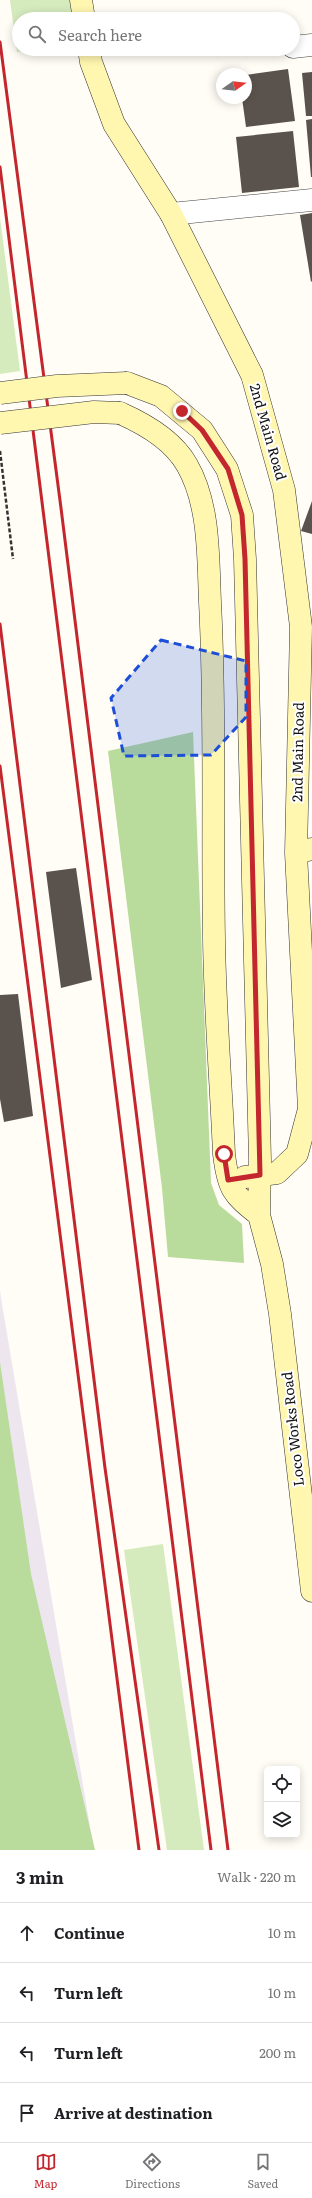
<!DOCTYPE html>
<meta charset="utf-8">
<style>
body{margin:0;font-family:Literata,serif;background:#f6f6f6;color:#202124}
.controls{position:absolute;right:12px;bottom:12px;display:grid;overflow:hidden;border-radius:6px;box-shadow:0 2px 10px #0003}
.controls button{width:36px;height:36px;display:grid;place-items:center;padding:0;border:0;border-bottom:1px solid #e0e0e0;background:#fff;color:#202124;font:20px sans-serif}
.compass{position:absolute;left:216px;top:68px;width:36px;height:36px;border-radius:50%;background:#fff;box-shadow:0 2px 10px #0003;rotate:76deg}
.stop{position:absolute;width:12px;height:12px;margin:-9px;border:3px solid #c4262e;border-radius:50%;background:#fff}
.stop.end{background:#c4262e;border-color:#fff;box-shadow:0 1px 4px #0008}
.list{margin:0;padding:0;list-style:none}
h2{display:flex;justify-content:space-between;align-items:center;height:52px;margin:0;padding:0 16px;font-size:17px}
h2 small{font-size:13px;font-weight:400;color:#757577}
.list li{display:grid;grid-template-columns:26px 1fr auto;gap:12px;align-items:center;box-sizing:border-box;height:60px;padding:0 16px;border-top:1px solid #e0e0e0}
.list b{display:block;font-size:15px;white-space:nowrap}
.list em{font-size:13px;font-style:normal;color:#757577}
.icon{flex:none;width:22px;height:22px;fill:none;stroke:currentColor;stroke-width:2;stroke-linecap:round;stroke-linejoin:round}
.map{position:relative;flex:none;width:312px;height:1850px;overflow:hidden}
.search{position:absolute;background:#fff;box-shadow:0 2px 10px #0003;left:12px;right:12px;top:12px;height:44px;display:flex;align-items:center;gap:10px;box-sizing:border-box;padding:0 14px;border-radius:22px;color:#757577;font-size:15px}
.sheet{height:292px;background:#fff}
nav{display:flex;justify-content:space-around;align-items:center;box-sizing:border-box;height:56px;border-top:1px solid #e0e0e0;background:#fff;font-size:11px;color:#757577}
nav a{display:grid;justify-items:center;gap:2px}
nav .on{color:#c4262e}
.map>svg:first-child{display:block}
</style>
<div class="map">
<svg width="312" height="1850" viewBox="0 0 312 1850">
<rect width="100%" height="100%" fill="#fffdf5"/>
<path fill="#eee6ef" d="M0 1289 1 1298 94 1850H0Z"/>
<path fill="#d5ebbd" d="M10 0H71L74 19H19V49H34L17 52Z
M0 218 20 371 0 374Z
M163 1544 204 1850H167L124 1550Z"/>
<path fill="#b9dc9c" d="M193 732 211 1183 219 1205 242 1224 244 1263 168 1257 162 1188 108 751Z
M0 1362 31 1574 95 1850H0Z"/>
<path fill="#5a524d" d="M288 69 295 121 246 127 242 98H246V75Z
M312 72V116H306L302 73Z
M312 119V177H311L306 120Z
M293 131 299 187 242 193 236 137Z
M312 213V281L311 282 300 215Z
M312 501V534L301 531Z
M76 868 92 980 61 988 46 872Z
M18 994 33 1116 4 1122 0 1099V995Z"/>
<g fill="none" stroke-linecap="round" stroke-linejoin="round">
<defs>
<path id="street" d="M293 47 312 45
M171 214 312 200"/>
<path id="secondary" d="M81 0 84 19
M89 49 91 62 114 124 171 214 252 375 284 490 301 627 296 853
M127 383 161 396 202 430 227 469 242 515 245 559 260 1160 259 1215 272 1264 280 1314 312 1591
M120 413C145 424 173 440 187 465 210 505 208 557 210 602 216 715 212 827 214 939 215 1011 221 1083 224 1154 228 1188 232 1194 259 1215
M245 1177 277 1173 297 1154 309 1109 296 853 312 849"/>
</defs>
<use href="#street" stroke="#444" stroke-width="23"/>
<use href="#secondary" stroke="#333" stroke-width="23"/>
<path stroke="#333" stroke-width="2.5" stroke-dasharray="4 2" stroke-linecap="butt" d="M0 451 13 559"/>
<use href="#street" stroke="#fff" stroke-width="22"/>
<use href="#secondary" stroke="#fff6b0" stroke-width="22"/>
<path stroke="#c4262e" stroke-width="3" d="M0 42 61 508 228 1850
M0 167 211 1850
M0 624 105 1468 159 1850
M0 766 139 1850"/>
<defs>
<path id="secondary-bridge" d="M0 393 57 386 127 383
M0 423 94 412 120 413"/>
</defs>
<use href="#secondary-bridge" stroke="#333" stroke-width="23" stroke-linecap="butt"/>
<use href="#secondary-bridge" stroke="#fff6b0" stroke-width="22"/>
</g>
<g fill="none" stroke-linecap="round" stroke-linejoin="round">
<path stroke="#c4262e" stroke-width="5" d="M182 411 202 430 228 469 242 515 245 559 260 1175 228 1180 224 1154"/>
</g>
<path fill="#1d4ed8" fill-opacity="0.2" stroke="#1d4ed8" stroke-width="3" stroke-dasharray="8 5" stroke-linejoin="round" d="M161 640 246 661V717L211 755 124 756 111 698Z"/>
<g text-anchor="middle" stroke-width="4" stroke-linejoin="round" paint-order="stroke">
<g font-size="14" fill="#111" stroke="#fff">
<text transform="translate(268 432) rotate(74)" y="5">2nd Main Road</text>
<text transform="translate(298 752) rotate(-89)" y="5">2nd Main Road</text>
<text transform="translate(293 1429) rotate(-96)" y="5">Loco Works Road</text>
</g>
</g>
</svg>
<div class="controls">
<button><svg class="icon" aria-label="locate" viewBox="0 0 24 24"><circle cx="12" cy="12" r="6"/><path d="M12 2v4M12 18v4M2 12h4M18 12h4"/></svg></button>
<button><svg class="icon" aria-label="layers" viewBox="0 0 24 24"><path d="M12 4l9 5-9 5-9-5zM3 14l9 5 9-5"/></svg></button>
</div>
<svg class="compass" viewBox="-18 -18 36 36"><path d="M0-13l5 13h-10z" fill="#e53935"/><path d="M0 13l5-13h-10z" fill="#757577"/></svg>
<div class="stop" style="left:224px;top:1154px"></div>
<div class="stop end" style="left:182px;top:411px"></div>
<div class="search"><svg class="icon" aria-label="search" viewBox="0 0 24 24"><circle cx="10" cy="10" r="6"/><path d="M15 15l6 6"/></svg>Search here</div>
</div>
<section class="sheet">
<h2>3 min<small>Walk · 220 m</small></h2>
<ul class="list">
<li><svg class="icon" aria-label="ahead" viewBox="0 0 24 24"><path d="M12 20V5M6 11l6-6 6 6"/></svg><div><b>Continue</b></div><em>10 m</em></li>
<li><svg class="icon" aria-label="left" viewBox="0 0 24 24"><path d="M17 20v-9H6M10 6l-5 5 5 5"/></svg><div><b>Turn left</b></div><em>10 m</em></li>
<li><svg class="icon" aria-label="left" viewBox="0 0 24 24"><path d="M17 20v-9H6M10 6l-5 5 5 5"/></svg><div><b>Turn left</b></div><em>200 m</em></li>
<li><svg class="icon" aria-label="arrive" viewBox="0 0 24 24"><path d="M6 21V4h12l-3 4 3 4H6"/></svg><div><b>Arrive at destination</b></div></li>
</ul>
</section>
<nav>
<a class="on"><svg class="icon" aria-label="map" viewBox="0 0 24 24"><path d="M3 6l6-2 6 2 6-2v14l-6 2-6-2-6 2zM9 4v14M15 6v14"/></svg>Map</a>
<a><svg class="icon" aria-label="directions" viewBox="0 0 24 24"><path d="M12 3l9 9-9 9-9-9zM9 14v-3h6M13 9l2 2-2 2"/></svg>Directions</a>
<a><svg class="icon" aria-label="saved" viewBox="0 0 24 24"><path d="M7 4h10v16l-5-4-5 4z"/></svg>Saved</a>
</nav>
